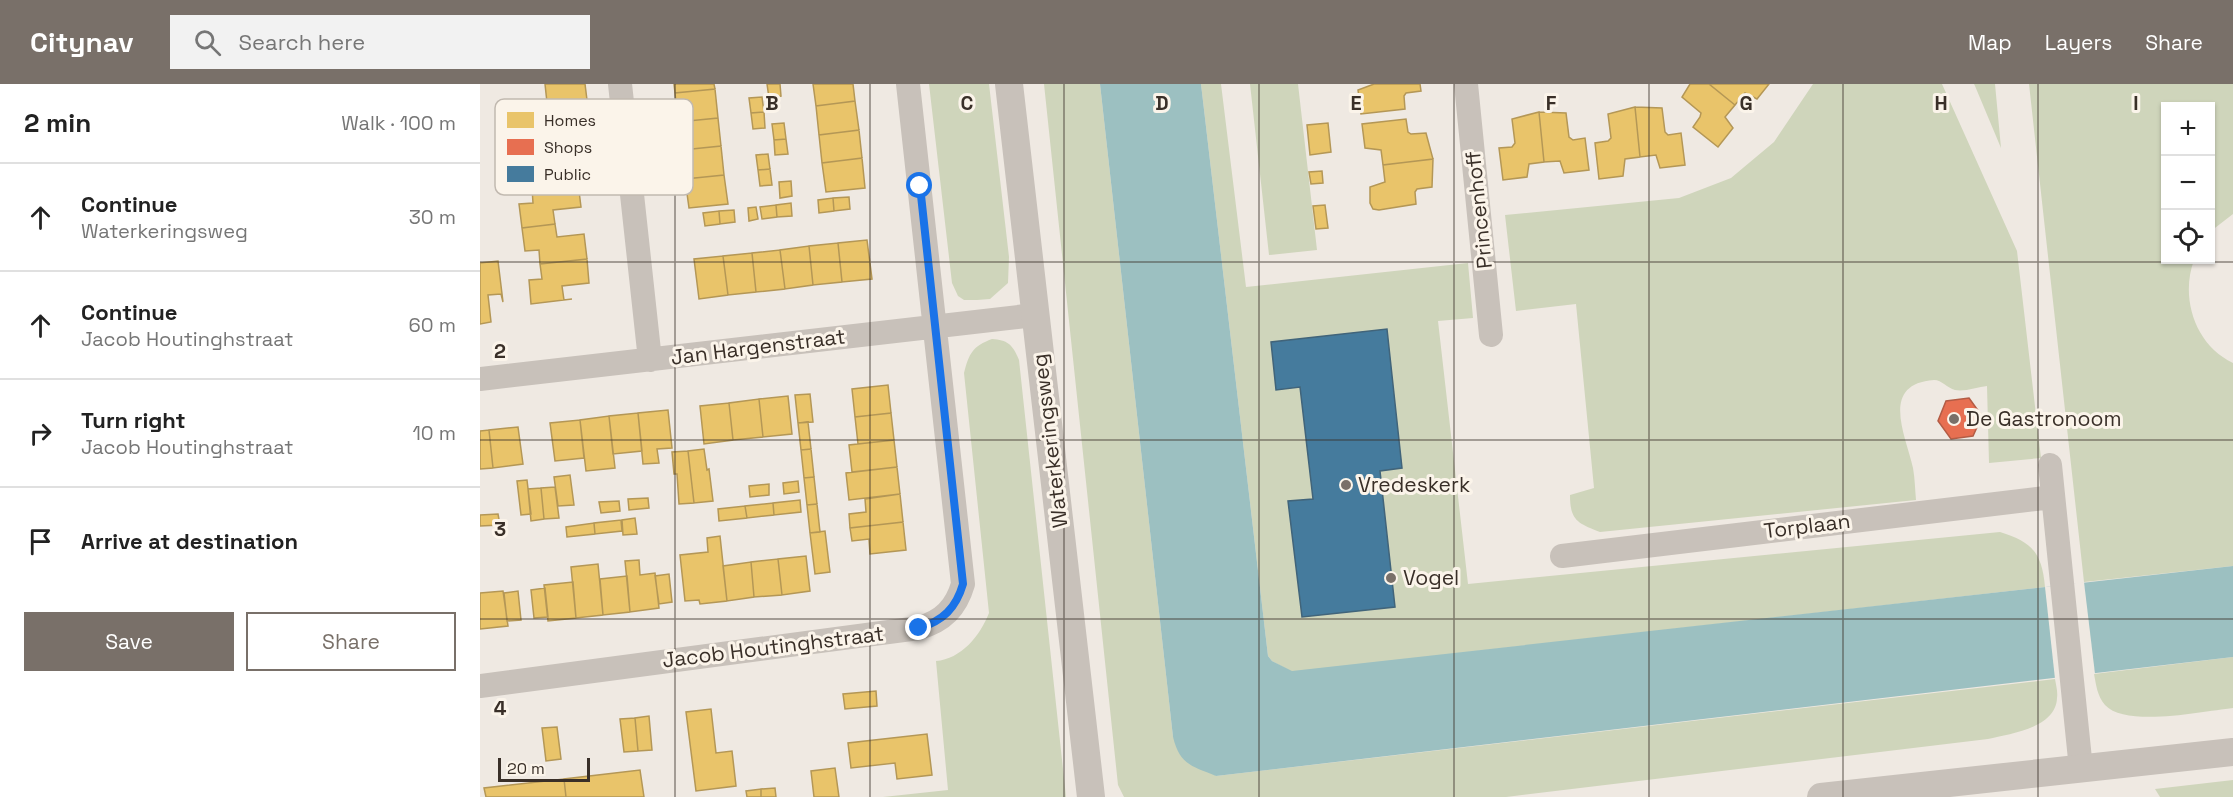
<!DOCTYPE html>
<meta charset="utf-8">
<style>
body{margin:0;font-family:"Space Grotesk",sans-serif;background:#f2f2f2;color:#222}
.controls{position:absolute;right:18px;top:18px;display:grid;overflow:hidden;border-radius:0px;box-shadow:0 2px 4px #0004}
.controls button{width:54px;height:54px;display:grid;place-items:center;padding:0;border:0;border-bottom:2px solid #e0e0e0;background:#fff;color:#222;font:30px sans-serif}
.scale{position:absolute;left:18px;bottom:15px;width:92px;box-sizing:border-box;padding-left:6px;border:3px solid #392f28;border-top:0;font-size:16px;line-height:21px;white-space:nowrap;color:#392f28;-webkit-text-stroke:4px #fbf4ea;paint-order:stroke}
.stop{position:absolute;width:18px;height:18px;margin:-14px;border:4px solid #1a73e8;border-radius:50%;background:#fff}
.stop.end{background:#1a73e8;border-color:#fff;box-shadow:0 2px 6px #0008}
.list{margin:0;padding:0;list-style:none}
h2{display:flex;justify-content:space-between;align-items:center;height:78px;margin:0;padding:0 24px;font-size:26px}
h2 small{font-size:20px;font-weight:400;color:#767676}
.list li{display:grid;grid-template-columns:39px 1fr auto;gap:18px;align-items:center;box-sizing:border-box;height:108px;padding:0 24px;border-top:2px solid #e0e0e0}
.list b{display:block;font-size:22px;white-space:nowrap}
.list p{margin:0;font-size:20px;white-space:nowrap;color:#767676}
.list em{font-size:20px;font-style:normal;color:#767676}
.actions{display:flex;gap:12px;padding:18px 24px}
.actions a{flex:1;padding:14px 0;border:2px solid #797069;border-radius:0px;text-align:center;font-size:21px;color:#797069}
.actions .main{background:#797069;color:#fff}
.icon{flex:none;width:33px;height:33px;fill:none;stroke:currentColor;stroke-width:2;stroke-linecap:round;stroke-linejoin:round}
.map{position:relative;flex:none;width:1753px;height:713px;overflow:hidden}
header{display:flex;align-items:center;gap:36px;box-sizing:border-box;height:84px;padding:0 30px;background:#797069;color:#fff}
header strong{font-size:28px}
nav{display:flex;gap:33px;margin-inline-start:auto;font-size:21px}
.search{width:420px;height:54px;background:#f2f2f2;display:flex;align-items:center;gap:15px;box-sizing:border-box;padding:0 21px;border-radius:0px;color:#767676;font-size:22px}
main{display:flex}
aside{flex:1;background:#fff}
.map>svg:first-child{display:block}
</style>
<header>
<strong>Citynav</strong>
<div class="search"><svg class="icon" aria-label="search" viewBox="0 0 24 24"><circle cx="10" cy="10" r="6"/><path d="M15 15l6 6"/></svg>Search here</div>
<nav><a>Map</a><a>Layers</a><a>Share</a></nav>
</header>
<main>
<aside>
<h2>2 min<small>Walk · 100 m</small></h2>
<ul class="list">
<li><svg class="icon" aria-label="ahead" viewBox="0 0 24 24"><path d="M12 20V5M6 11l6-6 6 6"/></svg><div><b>Continue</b><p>Waterkeringsweg</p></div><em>30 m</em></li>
<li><svg class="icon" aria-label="ahead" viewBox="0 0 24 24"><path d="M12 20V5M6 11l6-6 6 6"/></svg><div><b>Continue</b><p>Jacob Houtinghstraat</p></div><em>60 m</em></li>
<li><svg class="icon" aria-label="right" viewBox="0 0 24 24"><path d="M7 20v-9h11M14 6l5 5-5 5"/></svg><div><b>Turn right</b><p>Jacob Houtinghstraat</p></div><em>10 m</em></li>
<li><svg class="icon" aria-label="arrive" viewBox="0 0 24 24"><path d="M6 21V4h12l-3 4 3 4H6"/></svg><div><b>Arrive at destination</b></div></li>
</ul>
<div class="actions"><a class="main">Save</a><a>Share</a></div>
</aside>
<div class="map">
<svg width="1753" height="713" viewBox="0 0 1753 713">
<rect width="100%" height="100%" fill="#efe9e2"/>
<path fill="#cfd5bb" d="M449 0H509L529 173 528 199 510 215 497 216H484L478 212 472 199Z
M564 0H620L693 653 736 692 1575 595C1576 601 1578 608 1577 614 1576 644 1530 650 1508 655L1026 713H644L638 701Z
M721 0H741L766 203 988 179 993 234 958 237 988 500 1520 448C1553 458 1562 470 1565 503L812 588 792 577 788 572Z
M770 0H818L837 166 789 171Z
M1333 0H1462L1537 167 1561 374 1509 379 1507 302C1498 303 1484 308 1475 306 1467 304 1462 296 1454 296 1399 300 1426 352 1433 384 1435 395 1435 406 1436 416L1120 448C1097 439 1090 436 1090 411L1114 404 1096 220 1036 227 1025 131 1199 114 1251 94 1294 58Z
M1494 0H1515L1521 64 1495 2Z
M1549 0H1753V130L1731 147 1730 22H1686V176H1714C1700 214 1715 261 1753 279V482L1604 498Z
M512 255C528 256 533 261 539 276L586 713H403L468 706 456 577C481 575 500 552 509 529L484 289C489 269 493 262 512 255Z
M1753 573V624C1724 627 1646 644 1625 621 1617 612 1616 600 1614 590Z
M1753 696V713H1680L1675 705Z"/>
<path fill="#9cc0c1" d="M620 0H721L788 572 792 577 812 587 1753 482V573L736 692C712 682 700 681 693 653Z"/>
<path fill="#efe9e2" d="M1604 498 1615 590 1575 595 1565 503Z"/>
<path fill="#e9c46a" stroke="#b49756" stroke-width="1.5" d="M65 0H105L108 24 68 28Z
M194 0H234L235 5 195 9Z
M287 0H300L301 12 289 14Z
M333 0H373L375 17 336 22Z
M894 0H940L941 7 926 9 924 12 925 25 881 30 878 6Z
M1210 0H1229L1255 21 1245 33 1253 44 1238 63 1213 43 1220 33 1221 29 1202 13Z
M1229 0H1289L1277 15 1265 9 1255 21Z
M235 5 238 34 198 38 195 9Z
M282 13 284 28 271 29 269 14Z
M375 17 379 46 339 51 336 22Z
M1155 23 1160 73 1145 75 1143 92 1119 95 1115 59 1128 57 1131 54 1128 30Z
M1155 23 1182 24 1185 48 1188 51 1201 49 1205 81 1180 84 1176 71 1160 73Z
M284 28 285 44 273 45 271 29Z
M1059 28 1064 78 1049 80 1047 93 1023 96 1019 64 1032 63 1035 59 1032 35Z
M1059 28 1086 29 1089 53 1093 56 1105 54 1109 86 1084 89 1080 77 1064 78Z
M238 34 241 62 202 66 198 38Z
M926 35 928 48 931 50 946 49 953 75 903 81 901 66 885 64 882 40Z
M304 39 306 55 294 56 292 40Z
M848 39 851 68 830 71 827 41Z
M379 46 382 74 342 79 339 51Z
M306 55 308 70 295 71 294 56Z
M241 62 244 91 205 95 202 66Z
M288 70 290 85 278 86 276 71Z
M382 74 385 104 346 108 342 79Z
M953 75 952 103 937 105 935 108 936 120 899 126 893 125 890 119V103L905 98 903 81Z
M290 85 292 101 280 102 278 86Z
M842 87 843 99 831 100 829 88Z
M244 91 248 120 209 124 205 95Z
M311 97 312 112 300 114 299 98Z
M98 99 101 123 73 126 75 140 42 144 39 120 53 119 52 104Z
M369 113 370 125 354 127 353 114Z
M353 114 354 127 339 129 338 116Z
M311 119 312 132 297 133 296 121Z
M296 121 297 133 282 135 280 123Z
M845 121 848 144 836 145 833 122Z
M276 123 278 135 269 137 268 124Z
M254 126 255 138 240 140 239 127Z
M239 127 240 140 225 142 223 129Z
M75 140 77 153 104 150 107 175 60 180 59 166 45 167 42 144Z
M387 156 392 195 362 198 358 159Z
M358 159 362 198 333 201 329 162Z
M329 162 333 201 305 205 300 166Z
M300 166 305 205 276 208 272 169Z
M272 169 276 208 248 211 243 172Z
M243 172 248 211 219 215 214 175Z
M107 175 109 199 82 202 84 216 92 215 51 220 49 196 62 195 60 180Z
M18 177 23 218 21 210 8 211 11 238 0 240V179Z
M408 301 411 329 375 333 372 305Z
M330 310 333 338 318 339 315 311Z
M308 312 312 350 283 353 279 315Z
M279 315 283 353 253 356 249 319Z
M249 319 253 356 224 360 220 322Z
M188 326 192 364 177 365 179 379 163 380 158 329Z
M158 329 162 367 133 370 129 332Z
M411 329 414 356 378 360 375 333Z
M129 332 135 384 106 387 100 336Z
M100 336 104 374 75 377 70 339Z
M328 338 331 365 321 366 318 339Z
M38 343 43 380 13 384 9 346Z
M9 346 13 384 0 385V347Z
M414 356 417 383 372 388 369 361Z
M224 365 227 386 229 385 233 417 214 419 208 367Z
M331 365 334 393 324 394 321 366Z
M208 367 214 419 199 420 197 390H194L192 368Z
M417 383 420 410 369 416 366 389Z
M90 391 94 421 78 422 74 393Z
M334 393 337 420 327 421 324 394Z
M47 396 51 430 41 431 37 397Z
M318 397 319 408 304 410 303 399Z
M289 400V411L270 413 269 402Z
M75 403 79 434 64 435 61 404Z
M61 404 64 435 51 437 48 405Z
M420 410 423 438 370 444 369 430 386 428 385 415Z
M168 414 169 424 149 426 148 415Z
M320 416 321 428 294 431 293 419Z
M139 417 140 427 121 429 119 418Z
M293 419 294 431 267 434 265 422Z
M337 420 340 448 330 449 327 421Z
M265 422 267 434 239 437 238 425Z
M18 430 20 441 0 442V431Z
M155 434 157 450 143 451 142 436Z
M141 436 142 447 115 450 114 439Z
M423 438 426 466 390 470 389 455 372 457 370 444Z
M114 439 115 450 87 453 86 443Z
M345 447 350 488 335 490 330 449Z
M240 452 247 517 220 520 219 516 205 517 200 471 228 468 227 454Z
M326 472 330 507 302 511 298 475Z
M298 475 302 511 274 513 271 478Z
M159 476 160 491 175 489 179 524 150 528 145 477Z
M271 478 274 513 247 517 243 482Z
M118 480 123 531 96 534 91 483Z
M189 490 192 518 179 520 175 492Z
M147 492 150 528 123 531 120 495Z
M93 498 96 534 68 537 64 501Z
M65 504 68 533 54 534 51 506Z
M23 507 28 542 0 545V509Z
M38 507 41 536 27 537 24 509Z
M396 607 397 622 365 625 363 610Z
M231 625 236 669 252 667 256 702 216 707 206 628Z
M169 632 172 666 158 667 155 634Z
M155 634 158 667 144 668 140 635Z
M77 643 81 675 66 677 62 644Z
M447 650 452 691 417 695 415 679 371 684 368 659Z
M355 684 359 713H334L331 687Z
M160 686 164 713H86L84 695Z
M84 695 86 713H6L4 704Z
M295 704 296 713H281V705Z
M281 705V713H267L266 707Z"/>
<path fill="#e76f51" stroke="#b35c45" stroke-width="1.5" d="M1489 314 1502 332 1493 352 1471 355 1458 337 1466 317Z"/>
<path fill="#457b9d" stroke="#41647a" stroke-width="1.5" d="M907 245 922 384 900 387 915 523 822 533 808 417 833 415 820 303 796 306 791 258Z"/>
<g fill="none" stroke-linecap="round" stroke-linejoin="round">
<path stroke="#c8c1ba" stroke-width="24" d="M140 0 170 276
M986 0 1011 251
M0 295 555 231
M1570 381 1601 685
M1082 472 1573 413
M0 602 439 544C463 537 476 524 483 500L428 0"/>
<path stroke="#c8c1ba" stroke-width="28" d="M529 0 611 713
M1341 713 1753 668"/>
</g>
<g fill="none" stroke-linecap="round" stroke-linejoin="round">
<path stroke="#1a73e8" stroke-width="8" d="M439 544C463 537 476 524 483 500L440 102"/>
</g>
<path fill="none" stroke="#392f28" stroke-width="1.5" stroke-opacity="0.55" d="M195 0V713M390 0V713M584 0V713M779 0V713M974 0V713M1169 0V713M1363 0V713M1558 0V713M0 178H1753M0 356H1753M0 535H1753"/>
<g fill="#797069" stroke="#fbf4ea" stroke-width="2">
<circle cx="1474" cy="335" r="6"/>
<circle cx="866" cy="401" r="6"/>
<circle cx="911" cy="494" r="6"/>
</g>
<g text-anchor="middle" stroke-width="6" stroke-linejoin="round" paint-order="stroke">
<g font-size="21" fill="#392f28" stroke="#fbf4ea">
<text transform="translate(999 126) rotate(-96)" y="7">Princenhoff</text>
<text transform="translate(278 263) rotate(-7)" y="7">Jan Hargenstraat</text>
<text transform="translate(570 357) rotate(-97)" y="7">Waterkeringsweg</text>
<text transform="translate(1327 442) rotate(-7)" y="7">Torplaan</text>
<text transform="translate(293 563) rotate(-7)" y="7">Jacob Houtinghstraat</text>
</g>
<g font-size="21" fill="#392f28" stroke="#fbf4ea" text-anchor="start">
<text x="1486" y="342">De Gastronoom</text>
<text x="878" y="408">Vredeskerk</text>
<text x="923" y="501">Vogel</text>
</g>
</g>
<rect x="15" y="15" width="198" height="96" rx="9" fill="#fbf4ea" stroke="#c1b9b0" stroke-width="1.5"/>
<rect x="27" y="28" width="27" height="16" fill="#e9c46a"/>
<rect x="27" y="55" width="27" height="16" fill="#e76f51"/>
<rect x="27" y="82" width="27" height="16" fill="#457b9d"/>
<g font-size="16" fill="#392f28">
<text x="64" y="42">Homes</text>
<text x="64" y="69">Shops</text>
<text x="64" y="96">Public</text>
</g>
<g font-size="20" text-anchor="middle" font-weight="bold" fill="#392f28" stroke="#fbf4ea" stroke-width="6" stroke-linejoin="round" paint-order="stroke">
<text x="292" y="26">B</text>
<text x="487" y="26">C</text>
<text x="682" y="26">D</text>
<text x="876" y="26">E</text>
<text x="1071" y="26">F</text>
<text x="1266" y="26">G</text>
<text x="1461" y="26">H</text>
<text x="1656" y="26">I</text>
<text x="20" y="274">2</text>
<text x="20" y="452">3</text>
<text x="20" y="631">4</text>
</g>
</svg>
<div class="controls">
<button>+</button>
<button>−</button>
<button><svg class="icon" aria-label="locate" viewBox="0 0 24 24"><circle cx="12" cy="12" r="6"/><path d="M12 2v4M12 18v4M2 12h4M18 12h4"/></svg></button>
</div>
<div class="scale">20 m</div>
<div class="stop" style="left:440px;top:102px"></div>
<div class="stop end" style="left:439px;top:544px"></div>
</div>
</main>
